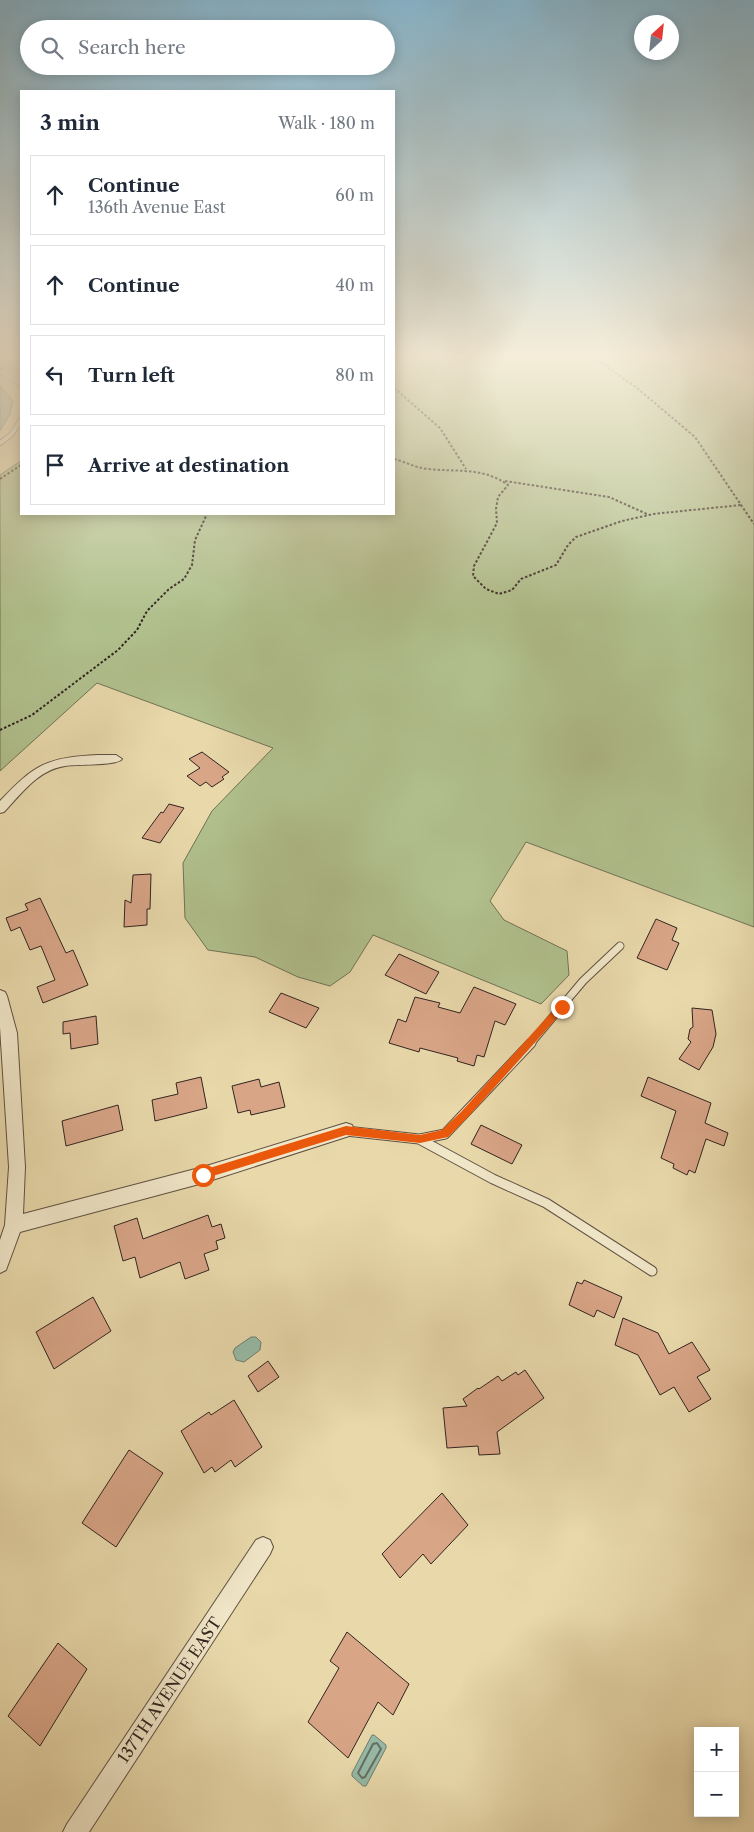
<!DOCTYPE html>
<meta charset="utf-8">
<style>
body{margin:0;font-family:"Libre Caslon Text",serif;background:#f6f6f7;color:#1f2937}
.controls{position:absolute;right:15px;bottom:15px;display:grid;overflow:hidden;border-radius:0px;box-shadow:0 2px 12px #0003}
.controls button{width:45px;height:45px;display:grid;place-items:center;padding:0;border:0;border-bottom:1px solid #e0e1e3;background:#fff;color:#1f2937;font:25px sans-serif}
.compass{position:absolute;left:634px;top:15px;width:45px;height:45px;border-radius:50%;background:#fff;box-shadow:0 2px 12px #0003;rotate:27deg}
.stop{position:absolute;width:15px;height:15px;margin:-11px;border:4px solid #ea580c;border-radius:50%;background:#fff}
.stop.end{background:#ea580c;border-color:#fff;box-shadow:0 1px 5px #0008}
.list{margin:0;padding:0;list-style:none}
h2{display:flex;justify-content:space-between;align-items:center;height:65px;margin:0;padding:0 20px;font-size:21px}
h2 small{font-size:16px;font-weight:400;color:#747a83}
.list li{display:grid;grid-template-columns:32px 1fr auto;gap:15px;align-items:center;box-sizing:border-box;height:80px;margin:0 10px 10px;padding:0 10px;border:1px solid #e0e1e3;border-radius:0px}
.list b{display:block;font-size:19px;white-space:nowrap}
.list p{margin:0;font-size:16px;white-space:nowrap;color:#747a83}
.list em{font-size:16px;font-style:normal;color:#747a83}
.icon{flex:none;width:28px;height:28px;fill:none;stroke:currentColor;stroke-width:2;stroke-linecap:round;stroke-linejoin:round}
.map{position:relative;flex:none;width:754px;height:1832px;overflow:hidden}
.search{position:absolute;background:#fff;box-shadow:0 2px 12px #0003;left:20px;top:20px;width:375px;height:55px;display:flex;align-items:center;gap:12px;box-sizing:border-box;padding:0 18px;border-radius:28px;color:#747a83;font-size:19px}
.panel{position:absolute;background:#fff;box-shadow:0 2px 12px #0003;left:20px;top:90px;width:375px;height:425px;border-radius:0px}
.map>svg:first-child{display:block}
</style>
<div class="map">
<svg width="754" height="1832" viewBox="0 0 754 1832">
<rect width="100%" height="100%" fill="#e8d8aa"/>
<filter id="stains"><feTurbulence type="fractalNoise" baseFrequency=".004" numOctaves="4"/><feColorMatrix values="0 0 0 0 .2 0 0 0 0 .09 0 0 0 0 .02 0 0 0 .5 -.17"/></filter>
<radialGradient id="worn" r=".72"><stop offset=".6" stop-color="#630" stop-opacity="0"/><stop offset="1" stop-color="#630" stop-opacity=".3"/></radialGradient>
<path fill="#b0c08d" stroke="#707256" d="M394 357H754V927L526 842 490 901 504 920 567 951 569 975 541 1004 373 935 350 972 330 986 298 977 255 957 208 950 185 918 183 863 212 811 273 748 97 683 0 771V475L21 461V514H394Z"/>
<path fill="#97baa7" stroke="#6e7e71" d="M0 386 13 401 10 414 0 431Z
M251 1337H256L261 1342 260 1350 244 1362 236 1360 233 1352 235 1348Z
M372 1735H374L386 1745V1748L366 1786H363L352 1776V1773Z"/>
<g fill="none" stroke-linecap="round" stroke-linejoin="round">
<path stroke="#646f63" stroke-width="2" d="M377 1743 381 1749 365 1777 362 1778 358 1773 373 1744Z"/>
</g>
<path fill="#d8a587" stroke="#31241f" d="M202 752 229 772 222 777 224 779 212 787 206 782 200 786 187 776 200 768 189 759Z
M169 804 184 808 160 843 142 838 161 812 163 813Z
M151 874 150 909H147V925L124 927 125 900 131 903 133 875Z
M40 898 66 953 73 950 88 985 43 1003 37 987 55 980 41 946 30 950 20 927 11 931 6 918 28 910 25 904Z
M656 919 677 928 672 940 679 943 667 970 637 958Z
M399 954 439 972 426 994 385 975Z
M474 987 516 1004 505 1025 495 1021 484 1057 477 1055 474 1066 457 1061 458 1058 420 1048 419 1052 389 1043 398 1019 406 1022 415 997 440 1003 438 1007 460 1013Z
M281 993 319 1008 306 1028 269 1012Z
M692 1008 712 1010 716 1034 713 1047 699 1070 679 1059 691 1042 688 1039 690 1029 693 1027Z
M96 1016 98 1044 71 1049 70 1033 63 1034V1022Z
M201 1077 207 1108 155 1121 152 1100 178 1094 176 1083Z
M648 1077 711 1103 705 1123 728 1133 724 1146 706 1139 695 1173 689 1170 687 1175 673 1168 674 1164 661 1158 676 1111 641 1096Z
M259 1079 261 1087 279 1082 285 1107 251 1115 250 1110 238 1113 232 1086Z
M118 1105 123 1130 66 1146 62 1121Z
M481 1125 522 1145 512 1164 471 1144Z
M208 1215 212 1227 221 1224 225 1238 216 1241 218 1249 204 1254 209 1270 185 1279 180 1262 140 1278 135 1257 123 1261 114 1226 137 1218 143 1239Z
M584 1280 622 1297 614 1318 597 1310 594 1317 569 1305 577 1282 582 1284Z
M93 1297 111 1331 54 1369 36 1332Z
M623 1318 658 1333 669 1354 692 1342 710 1370 697 1377 711 1399 689 1412 674 1387 660 1395 638 1355 615 1345Z
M268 1361 279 1377 258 1392 248 1376Z
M525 1370 544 1398 497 1432 500 1454 479 1455 478 1446 447 1448 443 1408 467 1406 463 1399 478 1388 479 1389 498 1376 502 1381 516 1372 518 1375Z
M234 1400 262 1447 235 1467 231 1460 215 1472 212 1467 204 1473 181 1431 209 1412 211 1415Z
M129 1450 163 1473 116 1547 82 1523Z
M442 1493 468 1525 431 1564 423 1554 400 1578 382 1554Z
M347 1632 409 1684 393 1715 378 1702 348 1758 308 1722 339 1668 330 1661Z
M58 1643 87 1669 40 1746 8 1716Z"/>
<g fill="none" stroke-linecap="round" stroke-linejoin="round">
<defs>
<path id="service-far2" d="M0 366 21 367
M0 371 21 384
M0 443 11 435 21 420"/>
<path id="service-far1" d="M530 1044 583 981 620 946"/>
<path id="service" d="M346 1131 419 1139 493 1179 546 1203 652 1271
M420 1139 445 1134 531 1043"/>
<path id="minor" d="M98 755H116L122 759C117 766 77 764 65 766 38 770 22 793 4 812L0 813V801C34 765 47 757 98 755Z
M0 990 5 992 7 996 17 1033 25 1167 23 1214 203 1167 346 1123 352 1125 354 1130 352 1135 346 1137 203 1183 20 1232 6 1270 0 1273V1240L5 1225 9 1167 0 1027Z
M263 1537 270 1540 273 1547 270 1554 89 1832H63L67 1824 256 1540Z"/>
</defs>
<use href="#service-far2" stroke="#5f5142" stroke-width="5.5"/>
<use href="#service-far1" stroke="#5f5142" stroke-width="9"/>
<use href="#service" stroke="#5f5142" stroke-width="11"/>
<use href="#minor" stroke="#5f5142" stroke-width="2"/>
<path stroke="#31241f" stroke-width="2" stroke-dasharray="2.5 2" stroke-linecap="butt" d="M593 357 637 388 695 437 754 524
M394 388 440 428 466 469
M394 459C406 462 416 468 428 469 457 472 483 467 508 485L498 497 496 509 497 523 474 566 473 576 486 589 499 594 512 590 521 579 556 565 568 545 576 537 622 521 653 514 741 505
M0 479 21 465
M505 481 609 497 647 514
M0 730 32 715 118 650 137 630 147 611 169 589 184 579 192 565 195 540 207 514"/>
<use href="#service-far2" stroke="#f0e6c8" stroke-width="4.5"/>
<use href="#service-far1" stroke="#f0e6c8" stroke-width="7"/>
<use href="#service" stroke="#f0e6c8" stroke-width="9"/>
<use href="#minor" fill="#f0e6c8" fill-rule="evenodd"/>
</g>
<linearGradient id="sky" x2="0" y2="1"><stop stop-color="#87b6ce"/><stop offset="0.58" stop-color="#f5edd9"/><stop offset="1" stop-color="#f5edd9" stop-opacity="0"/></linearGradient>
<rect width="754" height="614" fill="url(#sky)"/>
<path fill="#ea580c" d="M562 1003 567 1007 565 1009 467 1118 448 1137 420 1143 346 1135 203 1179 200 1178 198 1175 203 1170 346 1126 420 1135 442 1130 461 1112 559 1004Z"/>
<g text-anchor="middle" stroke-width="4" stroke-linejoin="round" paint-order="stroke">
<g font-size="16" fill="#31241f" stroke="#f0e6c8">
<text transform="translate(169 1690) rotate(-56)" y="6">137TH AVENUE EAST</text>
</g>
</g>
<rect width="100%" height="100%" filter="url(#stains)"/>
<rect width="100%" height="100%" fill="url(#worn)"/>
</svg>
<div class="controls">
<button>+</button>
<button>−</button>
</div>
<svg class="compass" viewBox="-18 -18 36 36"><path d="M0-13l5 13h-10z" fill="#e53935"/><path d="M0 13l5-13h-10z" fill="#747a83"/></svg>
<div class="stop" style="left:203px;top:1175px"></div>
<div class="stop end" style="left:562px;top:1007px"></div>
<div class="search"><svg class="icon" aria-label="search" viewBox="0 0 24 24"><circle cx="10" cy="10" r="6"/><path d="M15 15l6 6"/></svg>Search here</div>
<section class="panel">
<h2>3 min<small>Walk · 180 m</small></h2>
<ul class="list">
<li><svg class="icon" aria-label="ahead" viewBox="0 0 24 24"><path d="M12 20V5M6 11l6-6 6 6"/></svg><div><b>Continue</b><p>136th Avenue East</p></div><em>60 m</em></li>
<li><svg class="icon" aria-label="ahead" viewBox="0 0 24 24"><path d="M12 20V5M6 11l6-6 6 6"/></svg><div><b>Continue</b></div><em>40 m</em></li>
<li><svg class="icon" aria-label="left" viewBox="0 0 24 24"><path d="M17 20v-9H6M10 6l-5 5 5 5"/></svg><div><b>Turn left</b></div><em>80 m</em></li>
<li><svg class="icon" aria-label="arrive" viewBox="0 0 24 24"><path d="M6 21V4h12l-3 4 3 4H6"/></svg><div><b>Arrive at destination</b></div></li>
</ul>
</section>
</div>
